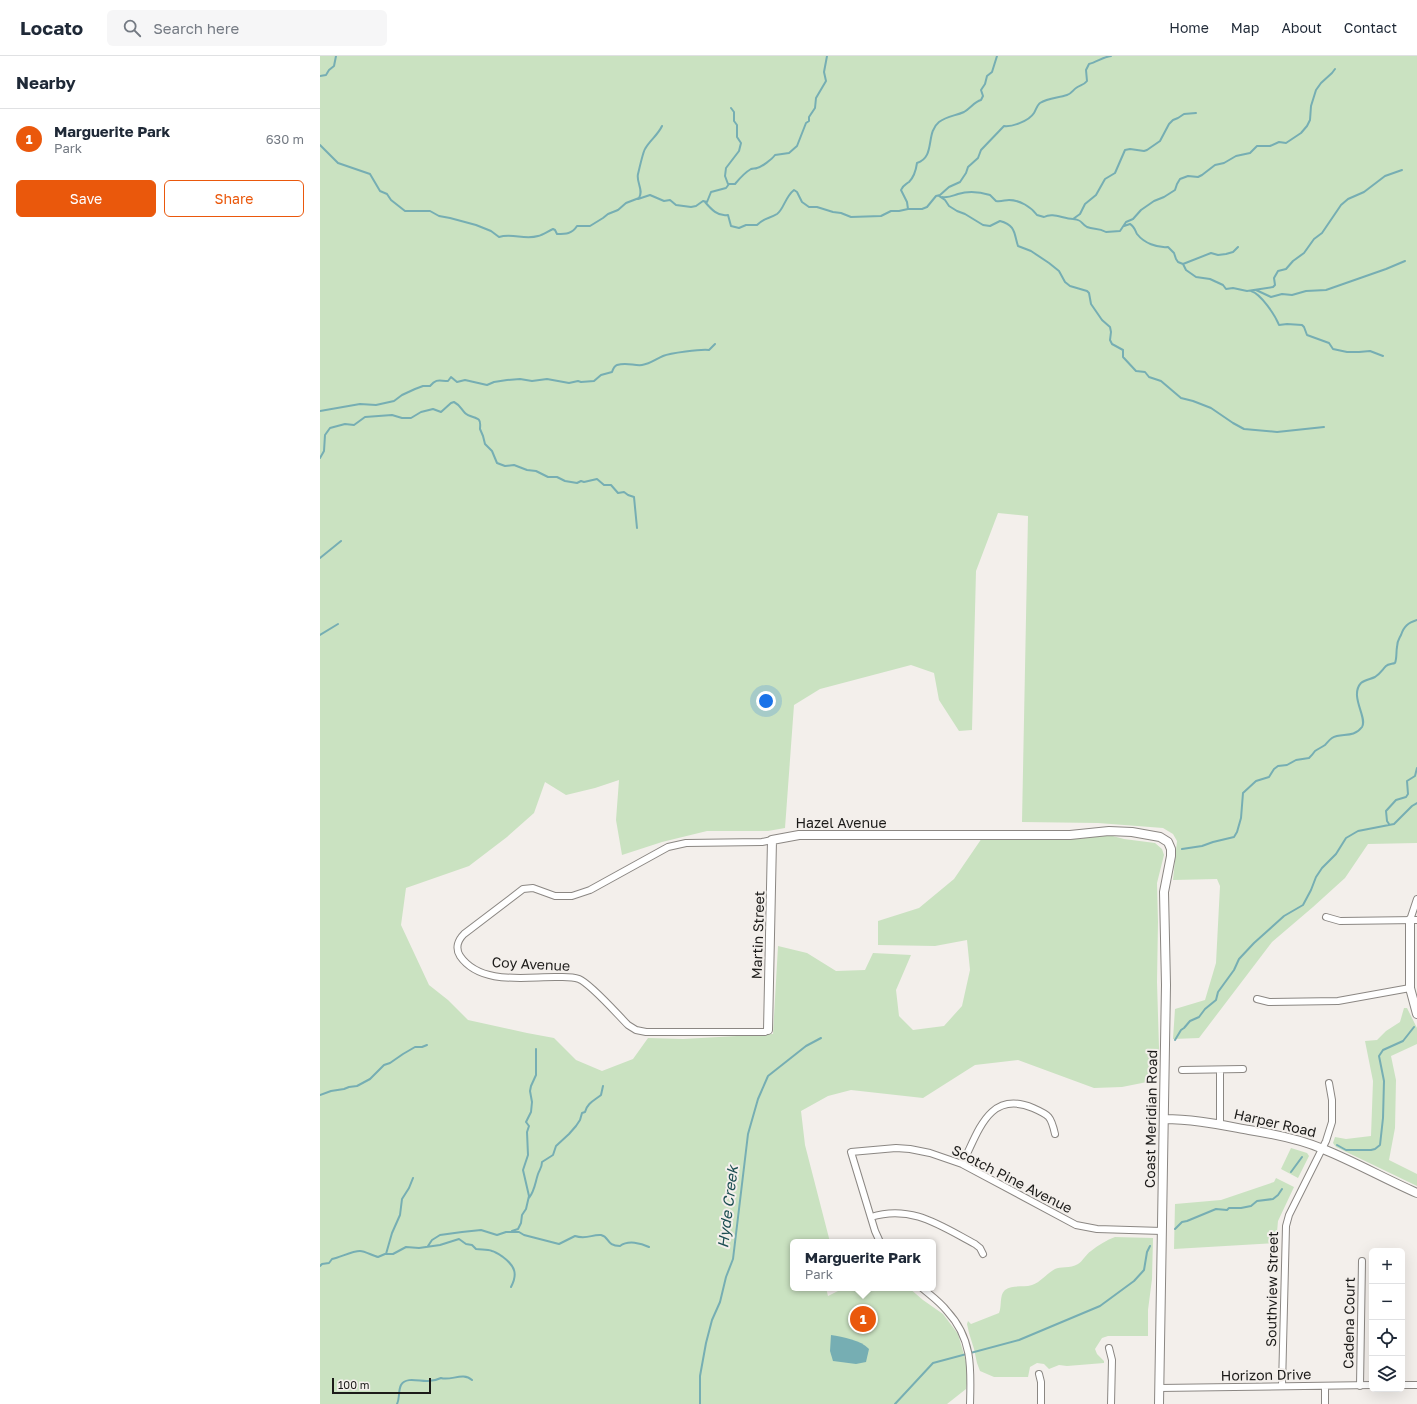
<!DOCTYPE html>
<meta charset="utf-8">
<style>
body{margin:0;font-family:"Golos Text",sans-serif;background:#f6f6f7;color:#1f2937}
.controls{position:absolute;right:12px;bottom:12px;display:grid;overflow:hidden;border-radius:6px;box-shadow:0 4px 16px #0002}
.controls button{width:36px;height:36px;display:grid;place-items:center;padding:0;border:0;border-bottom:1px solid #e0e1e3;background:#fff;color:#1f2937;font:20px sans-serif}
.scale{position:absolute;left:12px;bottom:10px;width:99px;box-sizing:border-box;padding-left:4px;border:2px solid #1c1b19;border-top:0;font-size:11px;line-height:14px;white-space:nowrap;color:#1c1b19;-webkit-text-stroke:3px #f3efeb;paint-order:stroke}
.you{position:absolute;left:446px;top:645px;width:14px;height:14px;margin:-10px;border:3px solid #fff;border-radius:50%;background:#1a73e8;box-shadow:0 0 0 6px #1a73e833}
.badge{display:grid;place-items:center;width:26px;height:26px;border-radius:50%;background:#ea580c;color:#fff;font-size:13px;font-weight:700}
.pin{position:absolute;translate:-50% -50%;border:2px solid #fff;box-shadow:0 1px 4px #0006}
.popup{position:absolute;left:470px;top:1183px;width:146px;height:52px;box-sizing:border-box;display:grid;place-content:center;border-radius:6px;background:#fff;filter:drop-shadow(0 1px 3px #0005);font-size:13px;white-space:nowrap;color:#747a83}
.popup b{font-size:15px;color:#1f2937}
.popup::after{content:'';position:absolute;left:50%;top:100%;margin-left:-8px;border:8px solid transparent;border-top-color:#fff}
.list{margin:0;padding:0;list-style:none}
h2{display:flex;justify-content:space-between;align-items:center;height:52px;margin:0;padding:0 16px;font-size:17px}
h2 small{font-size:13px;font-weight:400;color:#747a83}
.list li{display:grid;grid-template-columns:26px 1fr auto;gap:12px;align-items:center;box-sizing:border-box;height:60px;padding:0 16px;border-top:1px solid #e0e1e3}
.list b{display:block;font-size:15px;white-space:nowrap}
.list p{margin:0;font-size:13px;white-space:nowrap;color:#747a83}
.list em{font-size:13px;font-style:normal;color:#747a83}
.actions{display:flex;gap:8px;padding:12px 16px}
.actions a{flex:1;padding:9px 0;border:1px solid #ea580c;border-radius:6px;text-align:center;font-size:14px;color:#ea580c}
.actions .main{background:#ea580c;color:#fff}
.icon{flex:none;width:22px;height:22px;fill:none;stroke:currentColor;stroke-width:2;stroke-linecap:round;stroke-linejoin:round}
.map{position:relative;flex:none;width:1097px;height:1348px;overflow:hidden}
header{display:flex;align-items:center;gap:24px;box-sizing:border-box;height:56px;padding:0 20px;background:#fff;border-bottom:1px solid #e0e1e3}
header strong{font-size:19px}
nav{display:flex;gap:22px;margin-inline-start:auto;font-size:14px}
.search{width:280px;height:36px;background:#f6f6f7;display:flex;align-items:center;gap:10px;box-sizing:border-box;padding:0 14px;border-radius:6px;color:#747a83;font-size:15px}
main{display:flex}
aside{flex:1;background:#fff}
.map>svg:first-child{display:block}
</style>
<header>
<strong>Locato</strong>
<div class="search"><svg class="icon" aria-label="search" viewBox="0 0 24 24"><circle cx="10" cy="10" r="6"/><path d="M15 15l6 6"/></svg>Search here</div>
<nav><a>Home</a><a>Map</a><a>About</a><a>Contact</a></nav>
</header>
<main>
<aside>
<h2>Nearby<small></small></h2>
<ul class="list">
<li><span class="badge">1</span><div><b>Marguerite Park</b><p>Park</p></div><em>630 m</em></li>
</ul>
<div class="actions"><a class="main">Save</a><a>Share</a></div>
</aside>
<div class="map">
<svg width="1097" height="1348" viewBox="0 0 1097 1348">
<rect width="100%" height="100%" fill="#f3efeb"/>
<path fill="#cae2c1" d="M0 0H1097V787L1048 788 1025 822 993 851 952 886 879 982 853 983 855 953 885 944 896 907 900 830 897 823 853 824 857 785 853 778 843 772 778 767 702 766 708 460 678 457 656 515 652 674 639 675 619 644 614 617 591 609 500 633 474 649 465 772 448 775H387L342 786 302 799 296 764 299 724 275 732 246 739 225 726 214 757 187 781 149 810 86 832 81 869 109 929 128 944 148 964 207 977 234 982 256 1004 282 1015 313 1003 328 982 363 983 453 978 458 890 487 897 516 915 545 914 553 897 591 899 576 934 579 960 593 974 624 970 642 950 650 914 647 884 615 890 558 889V865L599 852 634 823 662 782 759 783 785 778 804 783 835 787 842 793 844 799 837 827 838 866 837 926 839 992 836 1025 827 1026 802 1031 774 1032 698 1004 655 1009 603 1042 531 1034 508 1040 481 1055 485 1089 510 1186H473V1232H506L508 1240 524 1232H589L603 1244 623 1258 638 1278 649 1316 646 1333 627 1348H0Z
M1084 952H1087L1097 972V988L1071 1000 1076 1024 1075 1072 1069 1104 1097 1118V1130L1016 1091 1013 1087 1015 1081 1026 1083 1051 1080 1053 1025 1045 985 1057 984 1066 975 1080 966Z
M971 1092 987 1097 989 1100 978 1122 961 1113Z
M956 1122 974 1131 958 1165 956 1187 854 1193 855 1148 901 1144 954 1126Z
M795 1181 833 1182 832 1223 828 1254V1280H788L782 1282 775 1293 777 1298 784 1305V1307L747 1310 739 1309 729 1313 724 1308 717 1307 710 1311 708 1321H674L660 1315 657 1307 654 1293 649 1277 647 1268 648 1265 651 1268 679 1257C682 1251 679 1239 685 1234 693 1228 703 1232 712 1229 721 1226 726 1218 735 1213 740 1210 750 1213 758 1208 763 1205 766 1198 771 1195 778 1189 787 1184 795 1181Z"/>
<path fill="#76aeb3" d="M511 1279C523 1281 541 1284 549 1293L546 1306 536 1308 513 1305 510 1295Z"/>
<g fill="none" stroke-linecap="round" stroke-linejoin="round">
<path stroke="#76aeb3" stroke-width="2" d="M0 20 6 19 9 14 14 10 16 0
M0 89 18 107 50 118 60 135 67 138 71 144 85 155H110L119 160 130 162 156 169 171 175 179 181C192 177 205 184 218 180 223 179 228 175 233 173L235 174 237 178C246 178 252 178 257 170H270L283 162 288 158 298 154 306 147 319 142C324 134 316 126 318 118 319 114 323 96 325 93 329 85 338 79 342 70
M408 128 405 120 406 112 419 95 421 87 417 81V69L414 65V56L411 52
M619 140 625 144 629 150 637 155 645 158 663 169 670 170 680 165C696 169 694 178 698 190L711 195 729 207 739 215 745 226 750 230 767 235 769 237 771 248 782 264 790 271 791 276 790 284 792 288 803 294V301L816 315 825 316 829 321 841 325 861 342 873 345 891 352 913 367 924 373 957 376 1004 371
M622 141C629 142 632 140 638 138 648 135 660 136 670 139L676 145C681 146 685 144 689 144 700 144 711 151 717 159L724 161C733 156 743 163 753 163L760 158 765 148 776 139 785 123 795 117 805 94 810 93 824 95 827 94 840 85 849 68 853 64 858 62 864 58 876 57
M318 143 330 139 344 145 350 144 356 149 371 151 376 150 383 145 387 146 391 136 406 132 409 128H415C420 122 424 117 431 113 433 112 435 113 437 112 442 111 452 103 455 99L469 97 477 90 486 67 489 65V61L495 52 496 42 506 25 504 16 507 0
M385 146C391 153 398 161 408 159L411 170 419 172 426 169H437C445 161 449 163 457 158 464 153 465 141 474 134L477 136 482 146 489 151H497L513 156 521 157 531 161 561 160 571 155H579L588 153H602L607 151 616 140 620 139 629 131 640 126 646 117 648 111 658 102 661 94 684 70C692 71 709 65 714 57 716 54 717 49 720 47 728 42 738 42 747 39 751 38 753 34 756 32 760 29 764 29 767 25L766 14 769 8C777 6 783 1 791 0
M588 153 587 146 581 134C583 129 585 129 589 126 594 121 596 114 597 107 616 101 605 77 619 66 627 60 635 60 644 56 651 52 654 46 661 44L663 40 661 34 665 28 667 20 672 16 677 0
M753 163C763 164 760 167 767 171 774 174 778 171 786 176L800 175 806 166 813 163 821 154 834 145 844 141 855 134 857 128 860 123 868 120 878 121 882 119 895 109 904 107 916 100 930 97 937 90H950L959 86 966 87 981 77 987 70 990 64 991 50 996 34 1001 27 1012 17 1015 13
M804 170 810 168C814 170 815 174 817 178 824 187 837 192 848 191L854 197 856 203 858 206 863 208 866 214 876 221 890 223 903 229 906 233 913 232 927 235 953 231 955 229 954 222 958 215 966 213 973 205 984 197 994 183 1002 177 1021 149 1028 143 1044 136 1065 120 1082 114
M863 208 891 197 898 199 906 198 913 196 918 191
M936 234 951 241 962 238 972 239 986 235 1006 234 1066 213 1085 205
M931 235C941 238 955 259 959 269L967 268 982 269 984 271 987 279 1009 287 1013 293 1027 296H1039L1050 295 1063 300
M0 355 40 348 56 349 74 345 82 339 95 333 103 330H110C117 322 119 325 128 325L131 321 137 326 145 324 167 329 174 326 187 324 200 323 212 325 227 323 249 327 258 325 261 326 274 325 281 319 292 316C293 313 294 310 297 309 307 306 314 310 322 309 330 308 336 303 343 300 350 297 381 293 389 294L395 288
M0 402 4 395 5 379 10 372 25 368 34 369 45 361 72 359 82 362H91L101 356 113 353 121 356 131 347 134 346C140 349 141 353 145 357 149 361 157 361 159 364 161 366 160 370 160 373L163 380 165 388 172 395 177 407 185 410 194 409 207 414 216 415 228 421H237L245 425 257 427 261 425 264 426 277 423 284 429H291L298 437 304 436 308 439 314 441 317 472
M0 502 21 485
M0 579 18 568
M1069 768 1067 765 1066 755 1076 744 1086 741 1088 738 1087 725 1095 720 1097 712
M862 793 882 790 893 786 914 781 917 776 921 762 923 737 936 725 949 721 954 713 958 710 967 709 976 704 989 702C991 700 993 698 995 695 998 693 1002 691 1005 689 1007 687 1009 684 1012 682 1021 676 1033 683 1042 671 1048 662 1029 640 1041 627 1045 624 1051 623 1055 621 1061 617 1062 614 1066 610 1068 608 1072 608 1075 607 1077 602 1076 596 1077 591 1077 585 1079 583 1081 579 1084 570 1088 567 1097 564
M855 984 861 974 864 972 870 965 879 961 885 953 896 944 898 936 914 914 919 903 934 887 964 860 983 849 991 834 996 821 1002 812 1016 798 1026 782 1038 775 1074 768 1092 750 1097 747
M0 1039 11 1035 24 1033 29 1031 37 1030 50 1023 64 1009 70 1007 83 998 95 991H102L107 989
M1017 1089 1026 1094H1051L1055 1093 1060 1089 1063 1062 1064 1025 1059 1000 1063 994 1083 985 1094 971
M971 1116 982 1101
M209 1142C215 1134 215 1127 218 1118 220 1113 222 1111 222 1106L233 1099 236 1090 249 1078 256 1070 260 1064 262 1057 265 1056C267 1047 275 1044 281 1039L283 1030
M855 1173 862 1166 867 1165 896 1153 907 1154 909 1152H921L931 1150 937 1145 953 1143 958 1139 962 1133
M192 1175 198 1173 201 1167 202 1159 206 1153 209 1140 203 1114 208 1099 207 1076 209 1070 206 1066 211 1056 212 1046 210 1035 211 1030 216 1019V993
M108 1190 112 1184 120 1179 142 1176 161 1174 177 1179 186 1176H199L204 1179 239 1188 255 1180C267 1184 272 1178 281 1179 290 1181 286 1190 300 1190 308 1184 321 1187 329 1191
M66 1198 72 1177 80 1159 82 1143 89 1132 93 1122
M0 1210 2 1208 9 1207 12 1203C21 1201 32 1195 40 1195 45 1195 53 1200 58 1201L65 1198H73L86 1191 99 1192 120 1189 139 1183 146 1188 152 1189 156 1193C161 1194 167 1193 172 1195 176 1196 180 1199 183 1201 195 1210 198 1218 191 1231
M77 1348C80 1342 78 1335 81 1329 86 1320 101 1326 108 1325 113 1325 117 1324 121 1322 131 1325 143 1316 152 1324
M380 1348V1320L386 1287 392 1264 400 1246 406 1221 413 1203 428 1078 438 1043 448 1020 486 990 501 982
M575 1348 613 1307 699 1284 780 1250 814 1225 824 1214 827 1196 830 1190"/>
<defs>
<path id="street" d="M1006 861 1020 865 1097 864
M1090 864 1097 843
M937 943 949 946 1018 945 1090 932
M448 974 445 976H326L316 974 308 969C297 958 271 928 259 923 251 920 243 921 235 921 204 921 160 929 140 900 135 892 138 884 144 878L203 833 213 832 235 840H252L270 834 348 791 366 787 442 786 452 784
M862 1014 923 1013
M900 1068V1014
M642 1108C658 1078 668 1033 713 1052 729 1059 731 1060 735 1078
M551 1161C591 1148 621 1170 655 1188L660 1192 663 1198
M560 1186 555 1175 531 1096 576 1092 590 1093 610 1097 642 1108 756 1169 777 1173 842 1175
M602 1232C610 1239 620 1246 627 1255 653 1283 651 1313 650 1348
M789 1292 792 1304 791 1348
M719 1318 721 1326V1348
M1082 1329H1097
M962 1330 966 1170 969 1159 1006 1085 1012 1066V1044L1009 1027
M1040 1330 1042 1205
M839 1332 1052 1329
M1005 1348V1330"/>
<path id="secondary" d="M1090 864V932L1097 958
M448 974 452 784 479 779H750L789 775 812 776 840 781 848 786 851 793V800L844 836 846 929 839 1348
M844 1063C873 1063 901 1069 929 1074 954 1078 980 1083 1003 1093 1035 1106 1065 1123 1097 1137"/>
</defs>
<use href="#street" stroke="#8b8783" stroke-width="8"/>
<use href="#secondary" stroke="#8b8783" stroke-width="10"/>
<use href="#street" stroke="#fff" stroke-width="6"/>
<use href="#secondary" stroke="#fff" stroke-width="8"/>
</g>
<g text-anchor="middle" stroke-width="4" stroke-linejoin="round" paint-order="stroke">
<g font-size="14" fill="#1c1b19" stroke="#f3efeb">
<text x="521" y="772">Hazel Avenue</text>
<text transform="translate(438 879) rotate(-88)" y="5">Martin Street</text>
<text transform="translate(211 908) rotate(3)" y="5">Coy Avenue</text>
<text transform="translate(831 1063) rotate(-89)" y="5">Coast Meridian Road</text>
<text transform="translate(955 1067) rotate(13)" y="5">Harper Road</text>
<text transform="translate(692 1123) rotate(27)" y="5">Scotch Pine Avenue</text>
<text transform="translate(952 1233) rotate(-89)" y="5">Southview Street</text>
<text transform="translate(1029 1267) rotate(-89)" y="5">Cadena Court</text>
<text transform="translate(946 1319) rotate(-1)" y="5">Horizon Drive</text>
</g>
<g font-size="15" font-style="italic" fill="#1c4e52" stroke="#f3efeb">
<text transform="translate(408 1151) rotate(-83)" y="5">Hyde Creek</text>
</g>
</g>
</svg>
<div class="controls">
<button>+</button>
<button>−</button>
<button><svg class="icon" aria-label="locate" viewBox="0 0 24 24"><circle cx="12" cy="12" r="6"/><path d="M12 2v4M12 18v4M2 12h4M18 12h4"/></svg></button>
<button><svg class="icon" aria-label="layers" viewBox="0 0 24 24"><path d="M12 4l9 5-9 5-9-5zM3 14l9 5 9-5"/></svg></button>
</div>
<div class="scale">100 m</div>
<div class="you"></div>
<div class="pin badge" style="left:543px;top:1263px">1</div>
<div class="popup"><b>Marguerite Park</b>Park</div>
</div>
</main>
